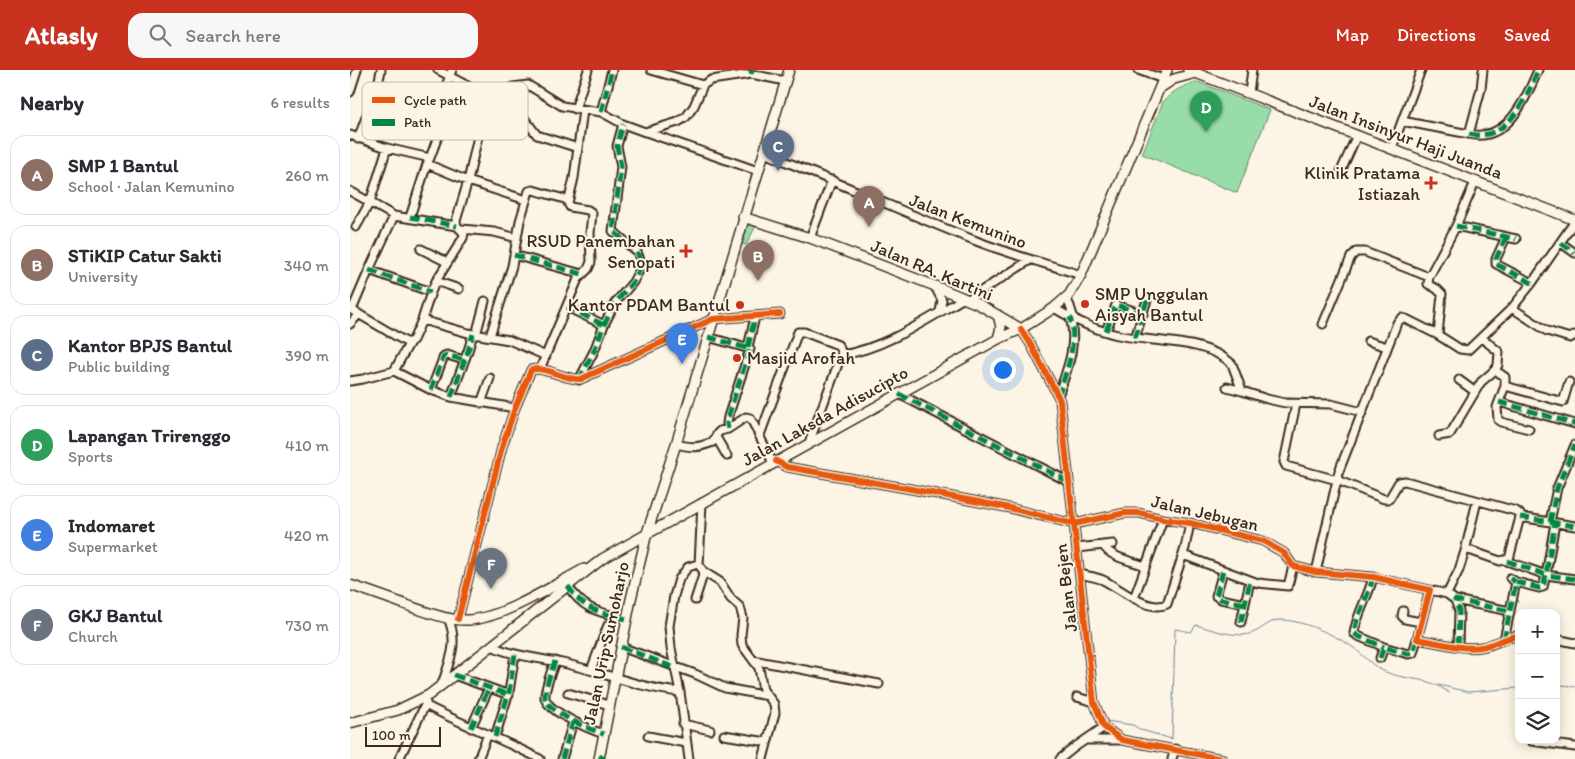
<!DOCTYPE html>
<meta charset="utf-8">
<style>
body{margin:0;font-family:Itim,sans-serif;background:#f7f7f7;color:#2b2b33}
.controls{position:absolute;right:15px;bottom:15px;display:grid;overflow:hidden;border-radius:10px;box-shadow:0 2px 12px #0003}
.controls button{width:45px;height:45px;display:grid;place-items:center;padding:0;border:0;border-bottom:1px solid #e1e1e2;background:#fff;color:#2b2b33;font:25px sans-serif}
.scale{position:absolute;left:15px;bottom:12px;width:76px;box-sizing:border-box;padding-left:5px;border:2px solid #3b2a1e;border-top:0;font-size:14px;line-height:18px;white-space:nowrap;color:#3b2a1e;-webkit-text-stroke:4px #fcf5e5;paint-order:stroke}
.you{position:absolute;left:652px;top:299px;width:18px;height:18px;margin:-12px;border:4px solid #fff;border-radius:50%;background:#1a73e8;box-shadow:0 0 0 8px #1a73e833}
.badge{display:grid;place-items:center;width:32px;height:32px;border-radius:50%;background:#c8321e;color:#fff;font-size:16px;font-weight:700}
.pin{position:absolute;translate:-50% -41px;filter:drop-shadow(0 1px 2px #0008)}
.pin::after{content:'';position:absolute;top:26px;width:18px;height:15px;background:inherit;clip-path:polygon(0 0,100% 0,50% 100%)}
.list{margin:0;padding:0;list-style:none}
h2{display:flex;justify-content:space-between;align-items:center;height:65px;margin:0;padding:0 20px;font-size:21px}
h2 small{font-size:16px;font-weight:400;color:#7c7c81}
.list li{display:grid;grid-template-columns:32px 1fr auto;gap:15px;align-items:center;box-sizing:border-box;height:80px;margin:0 10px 10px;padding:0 10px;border:1px solid #e1e1e2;border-radius:15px}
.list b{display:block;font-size:19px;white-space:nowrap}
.list p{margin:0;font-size:16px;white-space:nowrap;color:#7c7c81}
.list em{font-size:16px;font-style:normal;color:#7c7c81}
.icon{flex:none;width:28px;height:28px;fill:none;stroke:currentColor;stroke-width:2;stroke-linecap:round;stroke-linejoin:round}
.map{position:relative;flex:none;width:1225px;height:689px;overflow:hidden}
header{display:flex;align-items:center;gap:30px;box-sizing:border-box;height:70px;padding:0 25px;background:#c8321e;color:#fff}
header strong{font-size:24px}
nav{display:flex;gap:28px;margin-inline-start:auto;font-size:18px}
.search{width:350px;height:45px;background:#f7f7f7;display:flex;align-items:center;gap:12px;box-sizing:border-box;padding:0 18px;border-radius:15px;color:#7c7c81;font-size:19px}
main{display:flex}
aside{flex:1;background:#fff}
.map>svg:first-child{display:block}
</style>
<header>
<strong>Atlasly</strong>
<div class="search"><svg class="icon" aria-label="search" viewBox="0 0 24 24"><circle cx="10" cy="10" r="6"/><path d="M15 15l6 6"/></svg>Search here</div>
<nav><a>Map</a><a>Directions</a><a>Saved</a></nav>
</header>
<main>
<aside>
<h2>Nearby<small>6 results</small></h2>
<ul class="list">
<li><span class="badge" style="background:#8d6e63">A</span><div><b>SMP 1 Bantul</b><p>School · Jalan Kemunino</p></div><em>260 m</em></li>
<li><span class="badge" style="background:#8d6e63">B</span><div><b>STiKIP Catur Sakti</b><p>University</p></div><em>340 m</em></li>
<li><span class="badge" style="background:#5c6f8a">C</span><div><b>Kantor BPJS Bantul</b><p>Public building</p></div><em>390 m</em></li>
<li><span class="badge" style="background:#2e9e5b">D</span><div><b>Lapangan Trirenggo</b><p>Sports</p></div><em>410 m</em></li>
<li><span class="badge" style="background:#3f7fe0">E</span><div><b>Indomaret</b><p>Supermarket</p></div><em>420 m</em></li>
<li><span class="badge" style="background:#6b7280">F</span><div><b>GKJ Bantul</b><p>Church</p></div><em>730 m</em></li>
</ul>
</aside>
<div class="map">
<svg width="1225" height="689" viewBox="0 0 1225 689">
<rect width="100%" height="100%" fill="#fcf5e5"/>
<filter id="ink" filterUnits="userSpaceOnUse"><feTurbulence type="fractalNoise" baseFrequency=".02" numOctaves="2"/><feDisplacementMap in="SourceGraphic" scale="10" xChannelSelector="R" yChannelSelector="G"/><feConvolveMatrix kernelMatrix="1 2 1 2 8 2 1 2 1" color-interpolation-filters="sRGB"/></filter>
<g filter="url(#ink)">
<path fill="#98dda9" stroke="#6a8464" d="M848 12 920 40 887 123 792 84 813 32C821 22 835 14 848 12Z
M393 146 428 156 426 162 406 156 396 175 385 172Z"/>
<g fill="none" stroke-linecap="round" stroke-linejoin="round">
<path stroke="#6b8397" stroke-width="1" d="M1206 614 1225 617
M1089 615 1118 622 1169 618
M756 651 783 655 791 660 822 669 825 559 841 562 846 555C860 559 888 569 902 563 912 560 918 551 929 550 951 549 987 566 1004 578 1013 585 1021 594 1031 600 1055 612 1078 605 1099 623"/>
<defs>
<path id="minor" d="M88 0 137 26 147 25 155 23 163 17 178 15 212 36 251 42 273 54 295 62 328 52 336 47 344 36 353 15 361 10 401 4 435 11
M301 0 353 15
M788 0 813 9
M28 15 57 23 89 34
M0 22 7 0
M155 23 187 65 228 78
M899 23 902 0
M225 39 238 0
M251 42 262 0
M1052 51 1119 64 1131 19 1133 0
M296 62 408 101
M1119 64C1157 73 1176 29 1188 0
M0 65 37 78 80 88 78 92
M8 69 28 15 31 0
M1042 78 1071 0
M414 83C486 111 557 144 629 172 663 185 697 194 731 205
M80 88 91 58 90 52 86 47 89 34 102 0
M991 101 1007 65
M0 121 44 146 107 156
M176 130 118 111 106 151 107 156 114 163 113 168 86 211 81 222 72 250 118 263 159 270 196 286
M60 147 77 94 118 111 137 26
M1106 156 1166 169
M6 157 20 132 37 78
M112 159 144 162 167 168
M1156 167 1146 189V194L1182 213
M460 168 482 110
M1211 173 1225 183
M71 179 97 192
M164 185 232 204
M19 200 81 222
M86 211 109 219
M585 217 592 230 590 242
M716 228 720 236 724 249
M617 230 680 190
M217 237 254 255
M704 238C724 250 745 260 768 265 803 273 855 268 882 294L892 321 917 329 935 333 981 334 1012 342
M1162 238 1197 261 1220 268 1225 265
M0 239 56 272H60L63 270 72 250
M2 240 19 200 44 146
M0 254 9 244
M973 254 1001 187 1006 182H1015L1079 207
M671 259 680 273 708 326 710 331 744 632 754 657 772 670 873 689
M756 261 766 235 793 244
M126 265 135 231
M1088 265 1092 224 1087 219 1078 214 1079 207 1106 156 1125 112
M140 266 162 196 170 151 179 121 183 120 218 130
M358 267 400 279 378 347 377 353 378 359
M785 268 797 230
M1018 271 1037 277
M398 277 405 247
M492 285C535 278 576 250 614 228
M190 299 228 209 238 199 241 192 240 163 242 143 238 140 220 137 218 133 224 108 233 40
M1145 300 1155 307V316L1213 332 1219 312
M44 301 60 272
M229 310 244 281 254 255 265 233 283 212 290 199 291 192 287 182 263 161 271 97 267 76 273 54
M1109 310 1124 321
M0 311 13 309 44 301 81 320 101 327 165 338
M1155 316 1147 337 1148 350 1151 352 1179 359
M877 317 892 321
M81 320 94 286 97 285 114 290
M549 324 719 412
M708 326C717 300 728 274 720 247
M101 327 118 281 123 264
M1149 332 1225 354
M131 333 140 308
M946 334 934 392 936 396 987 410 1034 429H1039L1049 412 1055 411 1166 441 1170 444V447L1159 489 1150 491 1119 480 1115 481 1109 500 1097 524 1105 530 1160 541
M410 365 448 262H454L488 275 492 283 459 373
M1089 366 1100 364 1131 312 1145 300 1148 295 1149 282 1132 268
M366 367 377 386
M326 374C343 378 347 378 363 372L367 364 370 361 378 359 396 347 400 348 403 353 423 393
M426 391 437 397 561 419 655 437 724 454 775 443H789L813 449 840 453 913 471 934 483 943 496 966 502 1023 507 1080 520 1067 569C1086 572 1112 580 1131 577 1144 575 1155 567 1169 566
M352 433 349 495 354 502 370 512 381 529 390 537 393 548 391 565 392 575 409 598 413 620 424 634 425 643 413 689
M1170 447 1225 456
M1200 452 1207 418 1225 375
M753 475C760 488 783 491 795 496
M727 478 763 474
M1115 481 1127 431
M833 485 908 513 938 516 943 496
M1157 491 1196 505 1205 453
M873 501 866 526 871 529 895 534
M966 502 989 401 1047 253 1052 248 1056 249 1088 265 1110 279 1118 280 1162 238 1182 213 1225 151
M730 504C737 506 746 507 753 510 770 518 797 543 817 534L835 478 840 453
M1023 507C1019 526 1007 543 1004 563L1008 566 1034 577
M1166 512 1189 518 1193 517 1196 505 1225 509
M218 516C234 541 250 542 276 549
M1080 520 1097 524
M784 528 813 449
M345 530 354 502
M1105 530 1109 541 1108 576
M1053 541 1052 546 1055 549 1071 552
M108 549 152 377 165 338 181 300C194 295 216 311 231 309L363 249 430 244
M891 552 900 511
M1206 569 1225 573
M1154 570 1166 512 1160 508
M142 576C165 587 192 588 217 594 255 603 290 618 330 622
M271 577 345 604 375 618 418 626
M1030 588 1034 577 1058 584 1063 583 1067 569
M403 590 529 614
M205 591C202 600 194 620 195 628 198 642 241 660 254 664
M241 600 258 555
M104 605 159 625
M92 614C100 590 109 573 98 548
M218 623 259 635
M727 627 744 632
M75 635C113 655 152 669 190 689
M333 654 360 660
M121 658 139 618
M374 665 417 672
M298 666 336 673
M145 667 159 622 165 584
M735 670H771
M1181 671 1225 677
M49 689 76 633
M128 689 138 664
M212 689 223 652
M339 689 330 622 321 578 319 556 324 526 329 509 338 497 348 494
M710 689 725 677 754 657
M822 689 825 679"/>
<path id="major" d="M838 0 1225 150
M810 18 824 9 846 3
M393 147 460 168 585 216 630 235 671 259
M648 269 651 257 648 245
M0 515C21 522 41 529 62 537 80 543 99 551 118 550 154 548 202 516 234 499
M0 653 48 640 79 625 252 489 648 269 671 259 704 238 719 225 731 205 817 0
M249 689 281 529 297 463 326 374 439 0"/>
</defs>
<use href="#minor" stroke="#3b2a1e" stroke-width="11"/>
<use href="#major" stroke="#3b2a1e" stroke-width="12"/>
<use href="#minor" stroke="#fcf5e5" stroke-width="7"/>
<use href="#major" stroke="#fcf5e5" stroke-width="9"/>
<path stroke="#00873e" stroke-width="5" stroke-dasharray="10 5" stroke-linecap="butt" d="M401 4 402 0
M28 15 57 23 89 34
M251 42 262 0
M1119 64C1157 73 1176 29 1188 0
M60 147 107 156
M1106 156 1166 169
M1156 167 1146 189V194L1182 213
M1211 173 1225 183
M164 185 232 204
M19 200 81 222
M217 237 254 255
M756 261 766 235 793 244
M358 267 400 279 378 347 377 353 378 359
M785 268 797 230
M398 277 405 247
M229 310 244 281 254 255 265 233 283 212 290 199 291 192 287 182 263 161 271 97 267 76 273 54
M81 320 94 286 97 285 114 290
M549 324 719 412
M708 326C717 300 728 274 720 247
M101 327 118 281 123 264
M1149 332 1225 354
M1170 447 1225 456
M1200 452 1207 418 1225 375
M1157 491 1196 505 1205 453
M873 501 866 526 871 529 895 534
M1023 507C1019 526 1007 543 1004 563L1008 566 1034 577
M1166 512 1189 518 1193 517 1196 505 1225 509
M218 516C234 541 250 542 276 549
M891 552 900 511
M1154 570 1166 512 1160 508
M1108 576 1109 541 1105 530 1160 541
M271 577 325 598
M1030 588 1034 577 1058 584 1063 583 1067 569
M205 591C202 600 194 620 195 628 198 642 241 660 254 664
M104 605 159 625
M121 658 139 618
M145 667 159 622 165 584
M249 686 254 689
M212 689 223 652"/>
<defs>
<path id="cycleway" d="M671 259 680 273 708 326 710 331 744 632 754 657 772 670 873 689
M426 391 437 397 561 419 655 437 724 454 775 443H789L813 449 840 453 913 471 934 483 943 496 966 502 1023 507 1080 520 1067 569C1086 572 1112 580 1131 577 1144 575 1155 567 1169 566
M108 549 152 377 165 338 181 300C194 295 216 311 231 309L363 249 430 244"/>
</defs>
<use href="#cycleway" stroke="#fcf5e5" stroke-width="9"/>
<use href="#cycleway" stroke="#e8590c" stroke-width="6"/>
</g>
</g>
<g fill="#c8321e" stroke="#fcf5e5" stroke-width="2">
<path d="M1078.5 105.5h5v5h5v5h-5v5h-5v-5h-5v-5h5z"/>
<path d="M333.5 173.5h5v5h5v5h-5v5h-5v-5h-5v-5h5z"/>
<circle cx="735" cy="234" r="5"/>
<circle cx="390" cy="235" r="5"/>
<circle cx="387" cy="288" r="5"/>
</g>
<g text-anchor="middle" stroke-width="4" stroke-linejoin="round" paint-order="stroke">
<g font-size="18" fill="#3b2a1e" stroke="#fcf5e5">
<text transform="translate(1056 67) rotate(21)" y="6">Jalan Insinyur Haji Juanda</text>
<text transform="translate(618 151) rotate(21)" y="6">Jalan Kemunino</text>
<text transform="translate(582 200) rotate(23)" y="6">Jalan RA. Kartini</text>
<text transform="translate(475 346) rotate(-29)" y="6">Jalan Laksda Adisucipto</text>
<text transform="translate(855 443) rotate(13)" y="6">Jalan Jebugan</text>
<text transform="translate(716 518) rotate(-97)" y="6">Jalan Bejen</text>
<text transform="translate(256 573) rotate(-78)" y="6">Jalan Urip Sumoharjo</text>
</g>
<g font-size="18" fill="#3b2a1e" stroke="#fcf5e5" text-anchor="end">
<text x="1070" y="109">Klinik Pratama<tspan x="1070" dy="21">Istiazah</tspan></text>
<text x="325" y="177">RSUD Panembahan<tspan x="325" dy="21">Senopati</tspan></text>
<text x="745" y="230" text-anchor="start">SMP Unggulan<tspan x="745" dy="21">Aisyah Bantul</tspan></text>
<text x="380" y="241">Kantor PDAM Bantul</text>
<text x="397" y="294" text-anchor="start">Masjid Arofah</text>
</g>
</g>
<rect x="12" y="12" width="166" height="58" rx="8" fill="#fcf5e5" stroke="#c2b8a9" stroke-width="1"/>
<rect x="22" y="27" width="23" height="6" fill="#e8590c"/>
<rect x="22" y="49" width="23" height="7" fill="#00873e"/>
<g font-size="14" fill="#3b2a1e">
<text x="54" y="35">Cycle path</text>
<text x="54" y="57">Path</text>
</g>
</svg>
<div class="controls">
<button>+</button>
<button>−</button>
<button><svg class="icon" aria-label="layers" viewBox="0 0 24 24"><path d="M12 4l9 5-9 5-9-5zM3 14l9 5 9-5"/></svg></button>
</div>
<div class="scale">100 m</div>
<div class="you"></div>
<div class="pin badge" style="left:519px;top:157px;background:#8d6e63">A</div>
<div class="pin badge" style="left:408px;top:211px;background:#8d6e63">B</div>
<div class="pin badge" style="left:428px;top:101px;background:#5c6f8a">C</div>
<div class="pin badge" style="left:856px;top:62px;background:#2e9e5b">D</div>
<div class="pin badge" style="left:332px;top:294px;background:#3f7fe0">E</div>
<div class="pin badge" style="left:141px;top:519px;background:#6b7280">F</div>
</div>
</main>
